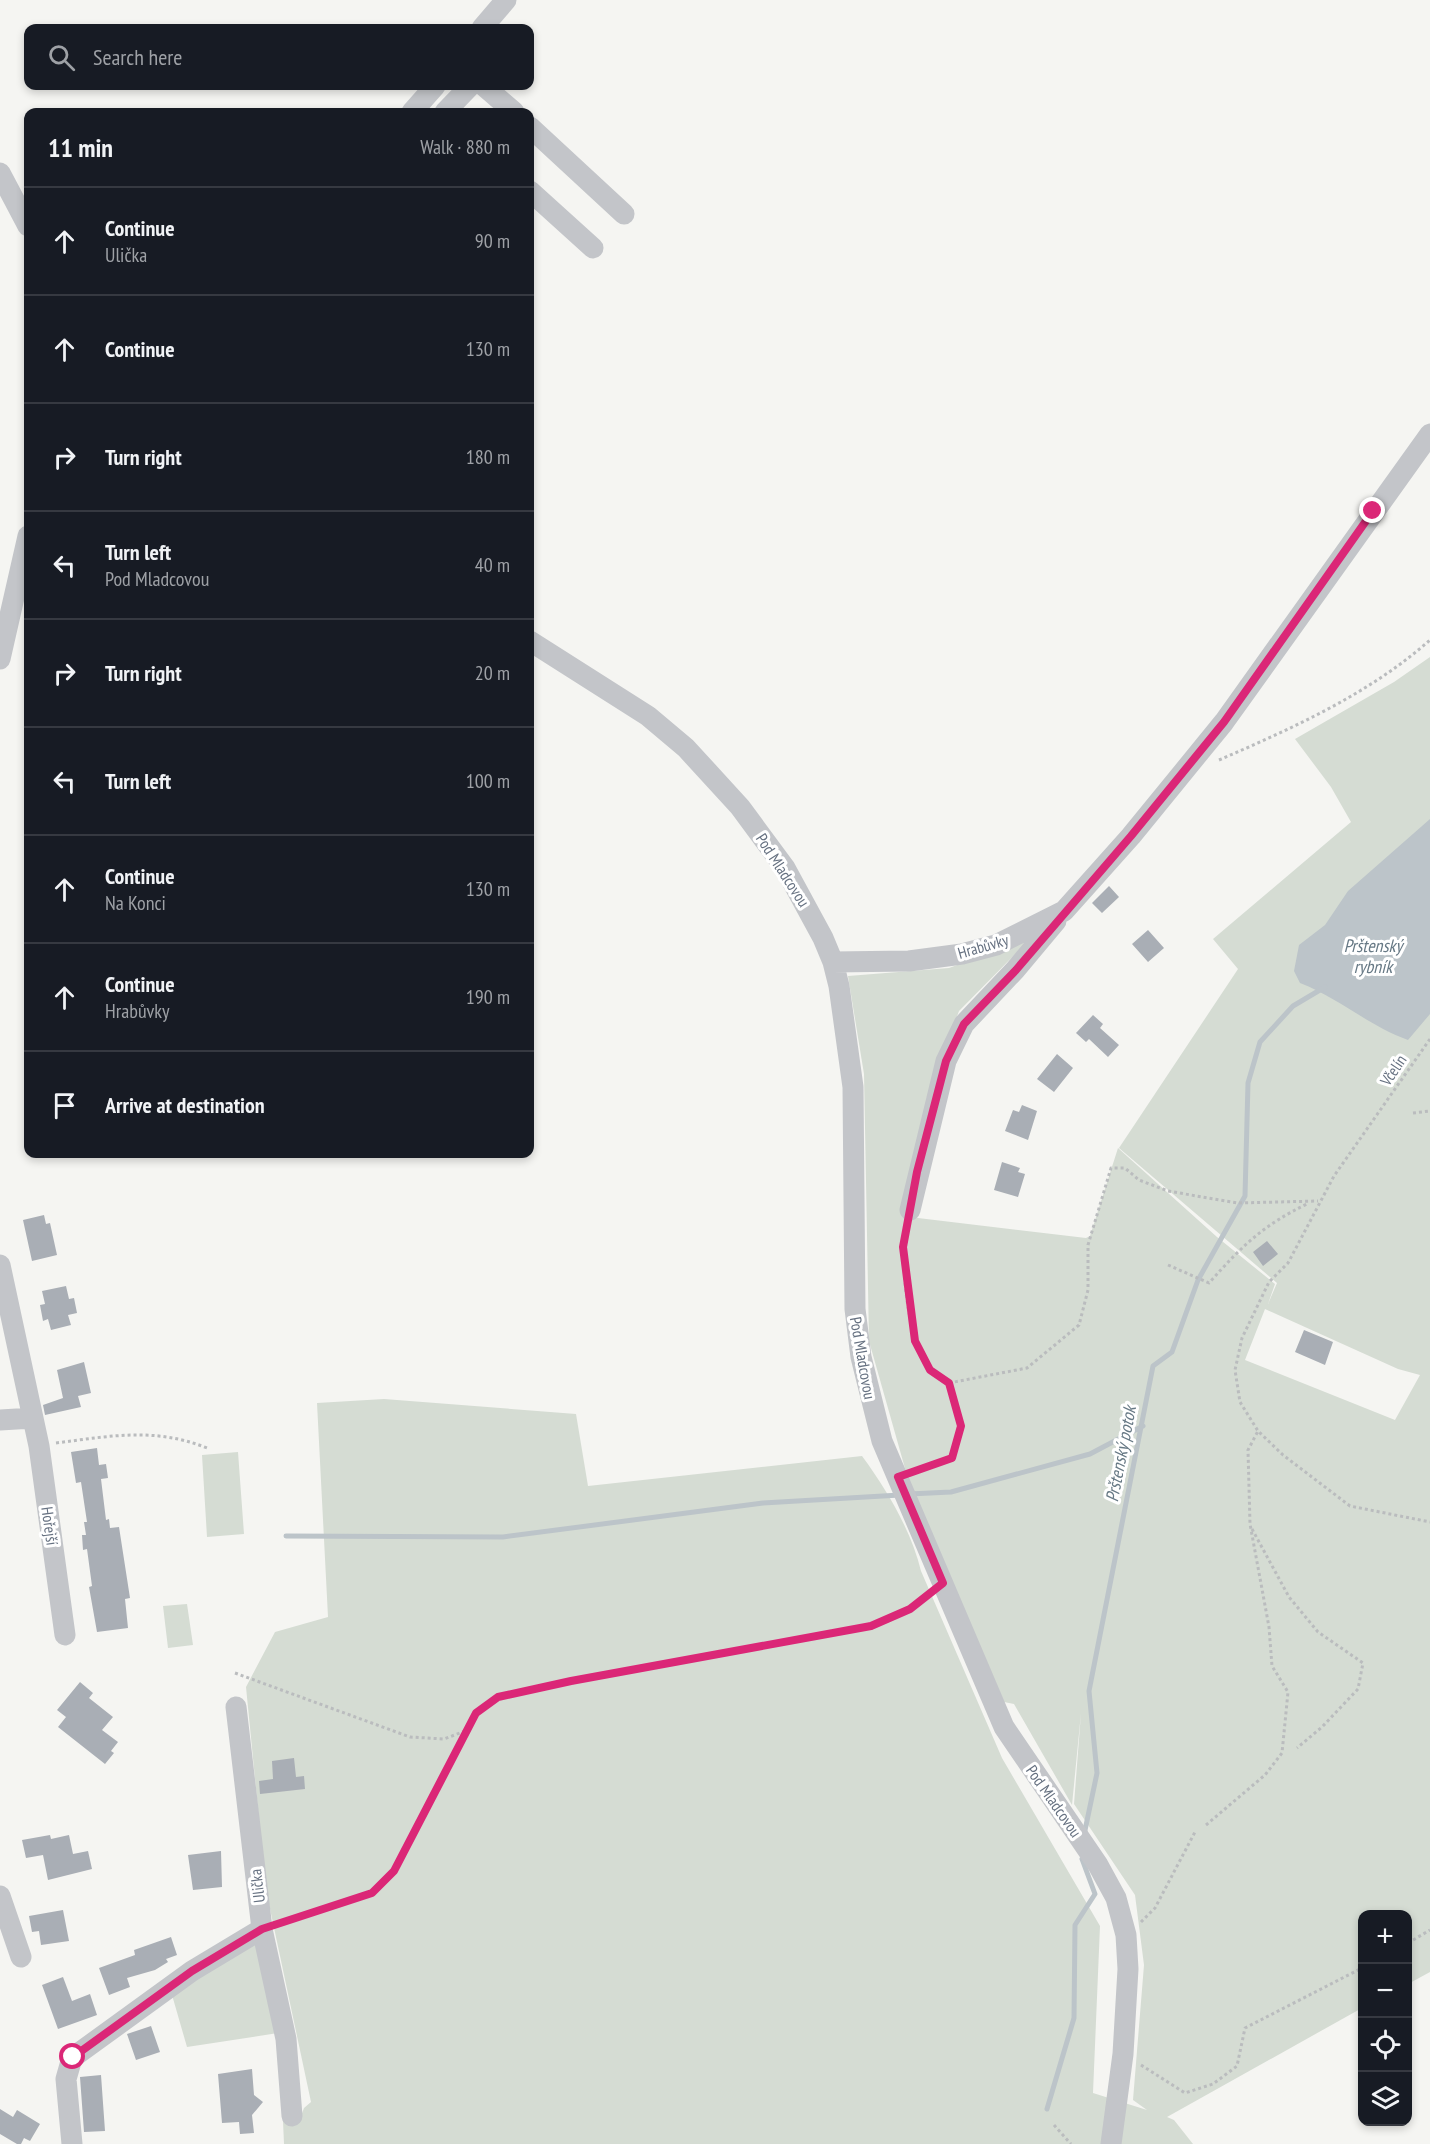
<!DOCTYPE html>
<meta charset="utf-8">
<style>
body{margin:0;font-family:"PT Sans Narrow",sans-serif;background:#20242c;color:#f1f3f6}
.controls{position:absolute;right:18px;bottom:18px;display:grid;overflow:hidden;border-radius:12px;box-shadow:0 3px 9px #0003}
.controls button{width:54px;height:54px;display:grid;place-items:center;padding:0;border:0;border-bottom:2px solid #363941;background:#171b24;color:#f1f3f6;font:30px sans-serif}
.stop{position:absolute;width:18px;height:18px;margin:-14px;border:4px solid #db2777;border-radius:50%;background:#fff}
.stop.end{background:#db2777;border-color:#fff;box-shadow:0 2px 6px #0008}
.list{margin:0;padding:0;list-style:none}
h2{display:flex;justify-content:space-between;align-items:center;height:78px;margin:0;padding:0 24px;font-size:26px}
h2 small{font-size:20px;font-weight:400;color:#9ea1a6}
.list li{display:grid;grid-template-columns:39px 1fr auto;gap:18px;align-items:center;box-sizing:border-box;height:108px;padding:0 24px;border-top:2px solid #363941}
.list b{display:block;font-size:22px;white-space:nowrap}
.list p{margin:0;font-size:20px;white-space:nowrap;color:#9ea1a6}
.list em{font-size:20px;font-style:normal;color:#9ea1a6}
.icon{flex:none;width:33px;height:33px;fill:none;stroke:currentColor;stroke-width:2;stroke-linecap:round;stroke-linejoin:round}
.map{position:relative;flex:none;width:1430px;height:2144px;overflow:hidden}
.search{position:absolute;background:#171b24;box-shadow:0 3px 9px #0003;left:24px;top:24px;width:510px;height:66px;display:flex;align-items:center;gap:15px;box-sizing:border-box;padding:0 21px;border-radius:12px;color:#9ea1a6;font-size:22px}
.panel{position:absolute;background:#171b24;box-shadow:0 3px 9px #0003;left:24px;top:108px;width:510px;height:1050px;border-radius:12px}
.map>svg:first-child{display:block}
</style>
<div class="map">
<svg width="1430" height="2144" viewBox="0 0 1430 2144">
<rect width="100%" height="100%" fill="#f5f5f2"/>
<path fill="#d5dcd3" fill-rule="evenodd" d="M1430 657V1972L1408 1984V1914H1362V2008L1167 2117 1174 2120 1193 2144H284L283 2121H299L304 2108 311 2102 266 1890 246 1687 275 1632 328 1617 317 1403 384 1399 576 1414 588 1486 862 1456C887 1490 911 1530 921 1571L1002 1758 1100 1926 1093 2093 1147 2110 1133 2100 1144 1965 1135 1895 1074 1804 1081 1713 1072 1805 1014 1704 1004 1702 908 1479 869 1341 864 1074 848 976 949 968 1031 938 959 1011 927 1097 905 1208 918 1218 1086 1238 1090 1236 1118 1148 1217 1237 1275 1284 1268 1304 1277 1283 1119 1148 1238 969 1213 939 1351 822 1331 787 1295 739 1394 682ZM1265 1309 1398 1369 1420 1375 1395 1420 1245 1360Z
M238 1452 244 1534 207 1537 202 1455Z
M187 1604 193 1645 168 1648 163 1606Z
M254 1941 259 1953 278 2033 187 2047 172 1995Z"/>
<path fill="#bcc4c9" d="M1430 819V1014L1408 1040C1369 1026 1339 998 1300 983L1294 971 1299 945 1325 925 1348 891Z"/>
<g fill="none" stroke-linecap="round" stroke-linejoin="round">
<path stroke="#bcc4c9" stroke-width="5" d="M909 1494 951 1492 1090 1454 1143 1426
M286 1536 503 1537 763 1503 900 1495
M1084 1835 1097 1773 1089 1691 1153 1366 1172 1352 1198 1280 1245 1196 1248 1083 1260 1042 1293 1006 1325 987
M1047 2109 1074 2018 1075 1925 1095 1894 1082 1859"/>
</g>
<path fill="#a9aeb5" d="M1109 886 1119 897 1102 913 1092 903Z
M1148 930 1164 948 1148 962 1132 944Z
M1093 1015 1103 1024 1100 1028 1119 1045 1108 1057 1089 1039 1086 1042 1076 1033Z
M1057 1054 1073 1068 1054 1092 1037 1079Z
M1022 1105 1037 1111 1028 1140 1005 1131 1013 1110 1019 1112Z
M1002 1162 1020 1168 1018 1172 1025 1174 1018 1197 994 1190Z
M44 1215 46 1224 50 1223 57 1255 32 1261 23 1220Z
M1267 1241 1278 1254 1263 1266 1253 1252Z
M66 1286 69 1299 74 1298 77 1313 68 1315 71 1325 51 1330 48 1319 43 1321 40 1305 45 1304 42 1291Z
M1304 1330 1333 1342 1325 1365 1295 1352Z
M84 1362 91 1393 78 1396 81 1407 45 1415 43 1405 63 1398 57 1370Z
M97 1448 99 1465 106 1464 108 1478 101 1479 106 1520 109 1519 110 1528 119 1527 130 1598 125 1599 128 1628 97 1632 89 1587 92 1586 87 1549 83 1550 82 1535H86L84 1522H87L81 1482 76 1483 71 1452Z
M80 1682 93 1693 89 1698 113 1717 102 1730 118 1742 111 1751 114 1753 105 1764 58 1727 66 1717 57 1710Z
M294 1758 296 1777 304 1776 305 1789 260 1794 259 1781 273 1779 272 1761Z
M50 1835 51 1839 69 1835 73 1854 88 1851 92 1869 48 1880 43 1855 26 1858 22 1840Z
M221 1851 222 1887 193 1890 188 1855Z
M63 1910 69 1941 41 1945 39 1931 32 1932 29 1916Z
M171 1937 177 1955 166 1959 168 1962 155 1970 127 1978 130 1987 109 1995 99 1968 135 1955 134 1950Z
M63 1977 72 2001 90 1994 97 2015 58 2029 42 1985Z
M151 2026 160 2052 136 2060 127 2034Z
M252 2069 254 2095 263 2102 252 2115 254 2133 240 2134 239 2122 222 2123 218 2074Z
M101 2075 105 2131 84 2132 80 2077Z
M0 2109 13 2117 17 2110 40 2124 30 2141 24 2138 21 2144H17L0 2134Z"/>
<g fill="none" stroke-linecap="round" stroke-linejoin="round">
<path stroke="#babcbe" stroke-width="3" stroke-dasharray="3 3" stroke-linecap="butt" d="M1219 760C1293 728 1369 694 1430 640
M1430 1039 1334 1176 1288 1263 1269 1282 1242 1338 1235 1370 1240 1402 1258 1431 1283 1455 1350 1506 1430 1522
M1413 1113 1430 1111
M906 1229C900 1264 907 1340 930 1369 934 1375 943 1379 949 1383L961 1426 952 1458 913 1472
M1168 1265 1209 1283C1243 1245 1263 1225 1309 1203
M949 1383 1027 1368 1079 1325 1088 1290V1245L1111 1168H1125L1139 1180 1168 1191 1237 1203 1318 1201
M56 1443C111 1436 155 1427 207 1448
M1252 1529 1289 1597 1318 1632 1363 1663 1358 1689 1322 1727 1297 1748
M235 1673 410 1737 444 1739 465 1731
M1206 1825 1265 1775 1282 1753 1288 1692 1272 1666 1269 1627 1250 1524 1248 1450 1258 1431
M1141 1922 1155 1908 1195 1832
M279 1923 372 1893 395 1871 476 1713 499 1697 571 1681 871 1626 910 1609 928 1595
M1408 1943 1430 1930
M1141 2065 1185 2093 1213 2084 1237 2066 1245 2028 1362 1968
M1054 2125 1071 2144"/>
<path stroke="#c3c5c9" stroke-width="21" d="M482 28 506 0
M484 86 514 112
M412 112 435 86
M445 112 470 86
M530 127 624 214
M0 173 28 226
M530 191 593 248
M530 641 648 716 686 748 740 807 785 868 823 938 833 962 839 986 853 1087 855 1309 861 1357 882 1441 1004 1727 1098 1865 1116 1898 1126 1935 1128 1969 1123 2054 1111 2144
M0 659 28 536
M833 962 909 961 962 954 996 945 1064 911 1131 836 1224 722 1430 434
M910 1210 946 1061 964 1024 1015 970 1056 921
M0 1265 39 1446 65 1635
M0 1420 33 1418
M0 1896 21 1957
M262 1929 286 2039 292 2116
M72 2144 66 2079 72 2058 192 1971 262 1929 236 1707"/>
</g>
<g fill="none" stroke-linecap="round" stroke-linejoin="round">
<path stroke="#db2777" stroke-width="8" d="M73 2057 192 1971 262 1929 372 1893 394 1871 476 1713 498 1697 571 1681 871 1626 910 1609 943 1583 898 1477 952 1458 961 1426 949 1383 930 1370 915 1341 903 1247 917 1172 946 1061 964 1024 1016 970 1131 836 1224 722 1373 511"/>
</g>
<g text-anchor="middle" stroke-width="6" stroke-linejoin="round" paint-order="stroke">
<g font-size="16" fill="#667181" stroke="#fff">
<text transform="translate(783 870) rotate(57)" y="6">Pod Mladcovou</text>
<text transform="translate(983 946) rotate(-16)" y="6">Hrabůvky</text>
<text transform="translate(1393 1070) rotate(-56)" y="6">Včelín</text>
<text transform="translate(863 1358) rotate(80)" y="6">Pod Mladcovou</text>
<text transform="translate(50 1526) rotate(82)" y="6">Hořejší</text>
<text transform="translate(1054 1801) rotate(55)" y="6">Pod Mladcovou</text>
<text transform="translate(257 1886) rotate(-97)" y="6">Ulička</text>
</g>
<g font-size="18" font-style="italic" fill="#677985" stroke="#fff">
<text x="1373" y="952">Prštenský<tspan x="1373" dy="21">rybník</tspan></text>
<text transform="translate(1121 1454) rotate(-79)" y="6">Prštenský potok</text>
</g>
</g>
</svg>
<div class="controls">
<button>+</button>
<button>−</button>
<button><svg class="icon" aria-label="locate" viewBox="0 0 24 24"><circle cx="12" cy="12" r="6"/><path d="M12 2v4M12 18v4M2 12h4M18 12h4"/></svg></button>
<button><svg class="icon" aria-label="layers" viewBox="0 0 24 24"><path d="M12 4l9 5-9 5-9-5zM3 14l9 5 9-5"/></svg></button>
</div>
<div class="stop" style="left:73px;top:2057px"></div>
<div class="stop end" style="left:1373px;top:511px"></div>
<div class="search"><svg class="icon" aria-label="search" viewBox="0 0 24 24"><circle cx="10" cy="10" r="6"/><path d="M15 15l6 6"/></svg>Search here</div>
<section class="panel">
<h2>11 min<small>Walk · 880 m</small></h2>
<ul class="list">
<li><svg class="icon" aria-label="ahead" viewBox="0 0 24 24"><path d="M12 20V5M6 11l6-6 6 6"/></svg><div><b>Continue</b><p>Ulička</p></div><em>90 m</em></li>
<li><svg class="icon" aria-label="ahead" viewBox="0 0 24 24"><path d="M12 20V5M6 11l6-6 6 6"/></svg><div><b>Continue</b></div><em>130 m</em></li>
<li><svg class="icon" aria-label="right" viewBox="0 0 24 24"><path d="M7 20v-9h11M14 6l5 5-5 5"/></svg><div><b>Turn right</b></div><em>180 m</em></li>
<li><svg class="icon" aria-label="left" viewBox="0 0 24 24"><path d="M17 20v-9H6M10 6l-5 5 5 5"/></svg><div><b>Turn left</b><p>Pod Mladcovou</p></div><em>40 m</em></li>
<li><svg class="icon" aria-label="right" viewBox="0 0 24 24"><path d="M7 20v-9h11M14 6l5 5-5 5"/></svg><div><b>Turn right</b></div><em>20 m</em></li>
<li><svg class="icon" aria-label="left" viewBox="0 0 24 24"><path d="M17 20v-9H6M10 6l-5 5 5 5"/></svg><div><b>Turn left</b></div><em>100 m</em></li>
<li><svg class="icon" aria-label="ahead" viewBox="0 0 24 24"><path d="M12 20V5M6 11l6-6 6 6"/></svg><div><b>Continue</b><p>Na Konci</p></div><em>130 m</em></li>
<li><svg class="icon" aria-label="ahead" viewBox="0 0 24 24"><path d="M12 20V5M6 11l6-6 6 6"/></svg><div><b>Continue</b><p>Hrabůvky</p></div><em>190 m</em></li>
<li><svg class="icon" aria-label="arrive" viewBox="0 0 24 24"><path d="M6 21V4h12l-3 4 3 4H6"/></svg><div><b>Arrive at destination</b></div></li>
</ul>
</section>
</div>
